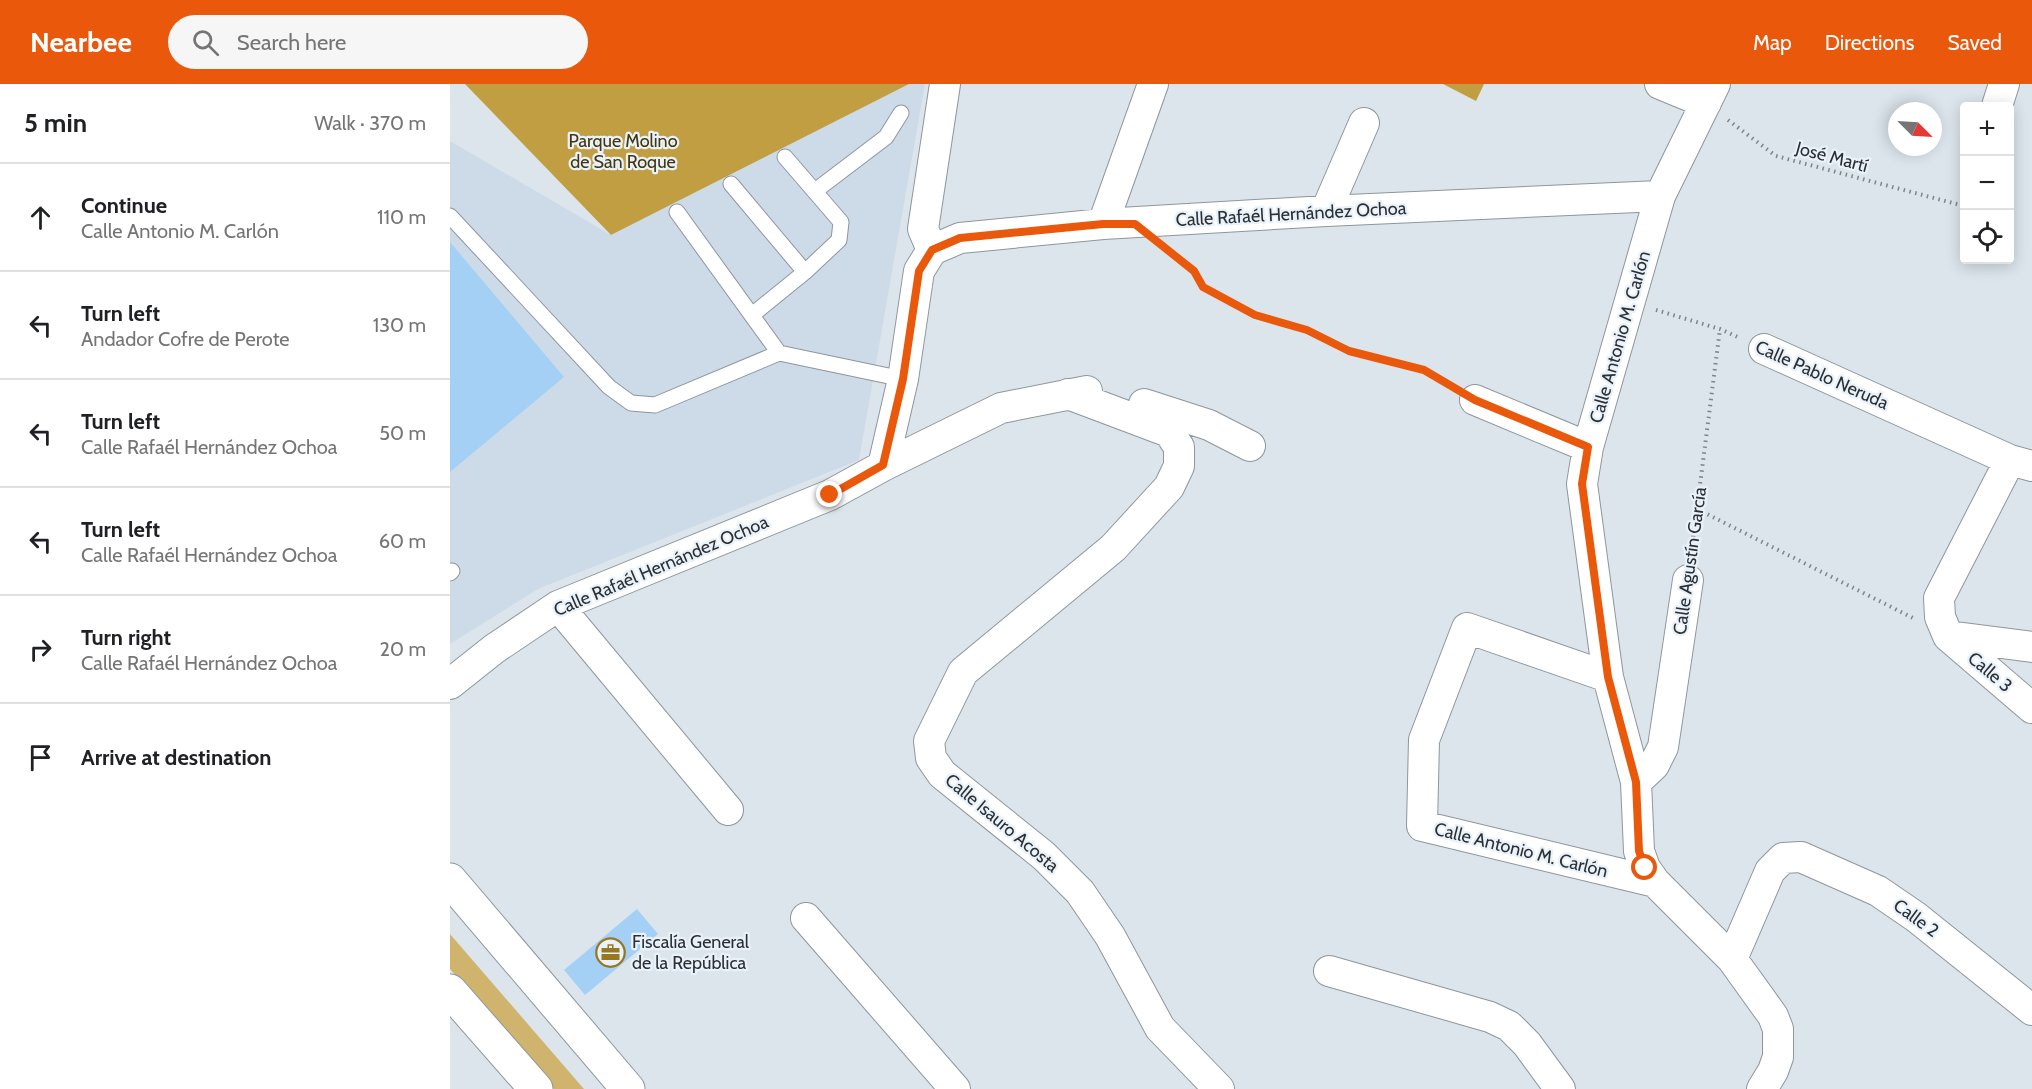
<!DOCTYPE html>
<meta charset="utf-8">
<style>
body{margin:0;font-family:Cabin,sans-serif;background:#f6f6f6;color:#202124}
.controls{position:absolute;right:18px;top:18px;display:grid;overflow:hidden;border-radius:6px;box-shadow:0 3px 15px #0003}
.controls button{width:54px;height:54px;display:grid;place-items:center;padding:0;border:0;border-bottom:2px solid #e0e0e0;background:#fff;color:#202124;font:30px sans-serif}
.compass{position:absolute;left:1438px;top:18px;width:54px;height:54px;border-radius:50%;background:#fff;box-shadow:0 3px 15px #0003;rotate:114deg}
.stop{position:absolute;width:18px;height:18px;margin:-14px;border:4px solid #ea580c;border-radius:50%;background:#fff}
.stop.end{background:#ea580c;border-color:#fff;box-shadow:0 2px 6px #0008}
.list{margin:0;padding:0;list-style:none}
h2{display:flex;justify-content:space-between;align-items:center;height:78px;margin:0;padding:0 24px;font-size:26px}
h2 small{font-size:20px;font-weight:400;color:#757577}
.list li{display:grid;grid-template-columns:39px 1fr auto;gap:18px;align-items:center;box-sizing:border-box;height:108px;padding:0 24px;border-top:2px solid #e0e0e0}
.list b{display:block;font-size:22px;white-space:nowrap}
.list p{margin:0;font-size:20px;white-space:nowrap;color:#757577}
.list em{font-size:20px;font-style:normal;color:#757577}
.icon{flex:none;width:33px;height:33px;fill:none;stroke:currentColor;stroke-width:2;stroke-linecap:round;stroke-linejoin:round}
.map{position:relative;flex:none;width:1582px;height:1005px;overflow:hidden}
header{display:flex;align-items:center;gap:36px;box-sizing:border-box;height:84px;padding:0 30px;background:#ea580c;color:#fff}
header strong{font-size:28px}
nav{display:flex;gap:33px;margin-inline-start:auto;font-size:21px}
.search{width:420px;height:54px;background:#f6f6f6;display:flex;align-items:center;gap:15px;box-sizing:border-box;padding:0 21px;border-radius:33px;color:#757577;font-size:22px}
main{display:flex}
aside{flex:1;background:#fff}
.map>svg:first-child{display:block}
</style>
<header>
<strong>Nearbee</strong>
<div class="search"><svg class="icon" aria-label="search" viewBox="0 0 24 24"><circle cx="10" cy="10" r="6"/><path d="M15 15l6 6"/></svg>Search here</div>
<nav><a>Map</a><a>Directions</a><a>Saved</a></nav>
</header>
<main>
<aside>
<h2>5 min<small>Walk · 370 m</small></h2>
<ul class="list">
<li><svg class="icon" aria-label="ahead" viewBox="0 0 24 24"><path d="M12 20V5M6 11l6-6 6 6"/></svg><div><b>Continue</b><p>Calle Antonio M. Carlón</p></div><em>110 m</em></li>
<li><svg class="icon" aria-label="left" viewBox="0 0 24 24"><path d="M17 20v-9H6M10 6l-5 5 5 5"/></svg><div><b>Turn left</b><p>Andador Cofre de Perote</p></div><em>130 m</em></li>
<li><svg class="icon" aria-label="left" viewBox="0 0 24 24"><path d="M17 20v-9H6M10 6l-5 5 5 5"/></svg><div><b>Turn left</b><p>Calle Rafaél Hernández Ochoa</p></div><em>50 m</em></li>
<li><svg class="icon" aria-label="left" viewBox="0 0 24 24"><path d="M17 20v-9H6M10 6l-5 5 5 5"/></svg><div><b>Turn left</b><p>Calle Rafaél Hernández Ochoa</p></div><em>60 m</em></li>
<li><svg class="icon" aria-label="right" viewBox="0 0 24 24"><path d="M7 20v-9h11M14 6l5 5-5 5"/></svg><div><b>Turn right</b><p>Calle Rafaél Hernández Ochoa</p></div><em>20 m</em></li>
<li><svg class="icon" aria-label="arrive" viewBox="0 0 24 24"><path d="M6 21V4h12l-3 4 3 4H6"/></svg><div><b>Arrive at destination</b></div></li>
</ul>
</aside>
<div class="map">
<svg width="1582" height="1005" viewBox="0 0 1582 1005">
<rect width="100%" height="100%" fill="#dce5ec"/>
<path fill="#cddbe9" d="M459 0H475L409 376 88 505 0 560V57L161 151Z"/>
<path fill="#d0b46e" d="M0 850 134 1005H104L0 885Z"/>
<path fill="#c19e41" d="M15 0H459L161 151Z
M993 0H1034L1026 17Z"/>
<path fill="#a4d0f6" d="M0 158 114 293 0 388Z
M187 825 208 850 135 911 114 886Z"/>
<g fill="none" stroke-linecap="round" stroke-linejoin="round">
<defs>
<path id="lane" d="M281 100 355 188
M365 107 436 53 451 29
M227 128 329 269
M0 132 159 303 181 319 205 321 329 269 453 295
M302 231 355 188 389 156 391 138 335 73
M0 489 2 487"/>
<path id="street" d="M1210 0 1256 19
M1265 0 1210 112 1138 363 1132 400 1158 593 1186 698 1189 767 1195 784 1205 798 1282 875 1323 932 1328 945V973L1323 987 1312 1005
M1547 22 1554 0
M876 127 914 39
M653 140 703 0
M482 166 473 145 495 0
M1314 265 1560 376 1582 382
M618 310 719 348 729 363V382L719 403 663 464 513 588 479 657 481 674 492 690 594 772 630 808 660 852 710 944 769 1005
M1025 316 1138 363
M694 320 759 341 800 362
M1560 376 1489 514 1490 533 1498 552 1582 624
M433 382 453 295 469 187 482 166 510 154 653 140 876 127 1210 112
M108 522 278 726
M1498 552 1582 563
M1158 593 1017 544 974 656 972 742 1205 798
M0 600 44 565 108 522 380 411 433 382 551 324 637 307
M1186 698 1204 681 1213 663 1238 496
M356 834 505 1005
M1282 875 1320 787 1333 774 1351 773 1428 807 1466 833 1582 926
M879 887 1040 933 1059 942 1077 960 1110 1005"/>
<path id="secondary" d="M0 796 178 1005
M0 907 86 1005"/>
</defs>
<use href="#lane" stroke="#8e969d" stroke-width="17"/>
<use href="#street" stroke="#8e969d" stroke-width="32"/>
<use href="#secondary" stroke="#8e969d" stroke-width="35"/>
<path stroke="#7f858a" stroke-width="4" stroke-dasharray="1.5 4.5" stroke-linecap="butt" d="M1278 36 1326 72 1514 122
M716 164 744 187 753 203 805 231 857 246 899 266 974 286 1003 303
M1206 226 1270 245 1290 254
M1247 425 1463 534
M1241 471 1270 245"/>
<use href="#lane" stroke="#fff" stroke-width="15"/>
<use href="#street" stroke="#fff" stroke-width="30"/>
<use href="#secondary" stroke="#fff" stroke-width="33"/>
</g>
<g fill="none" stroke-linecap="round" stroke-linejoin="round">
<path stroke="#ea580c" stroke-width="8" d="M380 411 433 381 453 295 469 187 482 166 510 154 653 140H685L744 187 753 203 805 231 857 246 899 267 974 286 1025 316 1138 363 1132 400 1158 593 1186 698 1189 767 1195 784"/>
</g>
<defs>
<symbol id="office-ring" viewBox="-11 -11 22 22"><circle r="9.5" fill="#e9f2fa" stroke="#977821" stroke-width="1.5"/><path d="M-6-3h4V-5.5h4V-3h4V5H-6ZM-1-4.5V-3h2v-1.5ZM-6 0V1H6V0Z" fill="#977821"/></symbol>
</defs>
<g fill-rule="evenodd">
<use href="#office-ring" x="144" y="852" width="33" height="33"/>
</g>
<g text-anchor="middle" stroke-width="4.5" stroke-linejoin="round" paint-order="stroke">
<g font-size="18" fill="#45360e" stroke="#e9f2fa">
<text x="173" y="63">Parque Molino<tspan x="173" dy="21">de San Roque</tspan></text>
</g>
<g font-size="18" fill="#2c3033" stroke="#e9f2fa">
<text transform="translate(1382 73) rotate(15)" y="6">José Martí</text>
<text transform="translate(841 130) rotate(-3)" y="6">Calle Rafaél Hernández Ochoa</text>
<text transform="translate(1170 253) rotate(-74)" y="6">Calle Antonio M. Carlón</text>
<text transform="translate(1372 291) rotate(24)" y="6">Calle Pablo Neruda</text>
<text transform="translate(1240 477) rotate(-82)" y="6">Calle Agustín García</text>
<text transform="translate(211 482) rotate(-23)" y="6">Calle Rafaél Hernández Ochoa</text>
<text transform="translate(1540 588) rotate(40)" y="6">Calle 3</text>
<text transform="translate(552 739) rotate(40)" y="6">Calle Isauro Acosta</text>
<text transform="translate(1071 766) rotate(14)" y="6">Calle Antonio M. Carlón</text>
<text transform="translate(1466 834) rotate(36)" y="6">Calle 2</text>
</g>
<g font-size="18" fill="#2c3033" stroke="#e9f2fa" text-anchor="start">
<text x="182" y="864">Fiscalía General<tspan x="182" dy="21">de la República</tspan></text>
</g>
</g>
</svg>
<div class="controls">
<button>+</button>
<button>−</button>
<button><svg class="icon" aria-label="locate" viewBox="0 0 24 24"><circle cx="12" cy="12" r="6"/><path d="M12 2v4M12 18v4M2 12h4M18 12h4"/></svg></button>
</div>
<svg class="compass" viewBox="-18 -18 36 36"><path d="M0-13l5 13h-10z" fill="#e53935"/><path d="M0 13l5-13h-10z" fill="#757577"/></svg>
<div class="stop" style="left:1195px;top:784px"></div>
<div class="stop end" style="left:380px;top:411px"></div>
</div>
</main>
